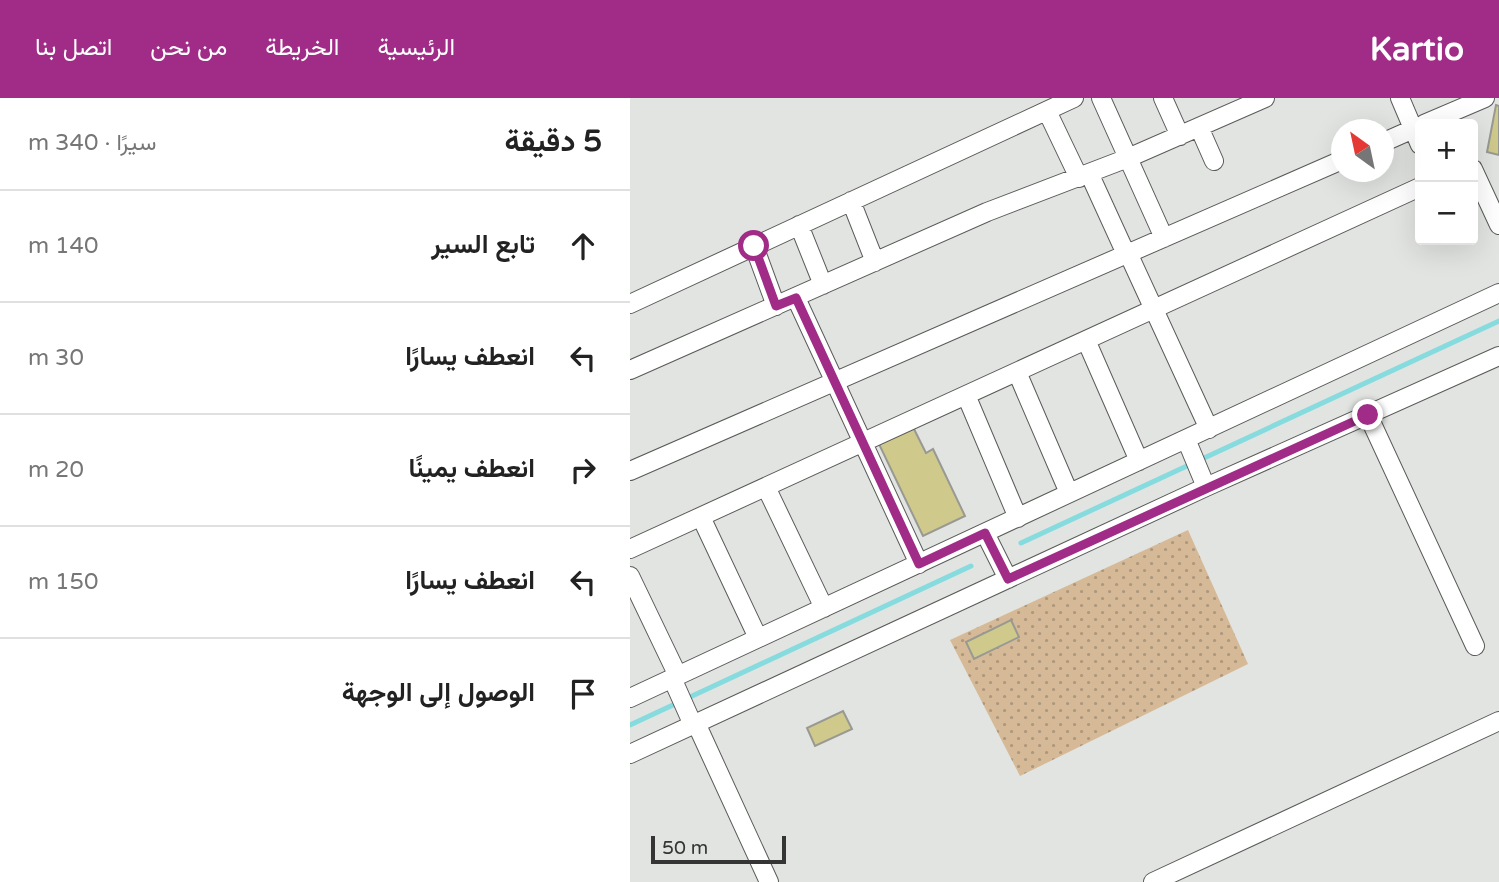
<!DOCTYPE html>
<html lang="ar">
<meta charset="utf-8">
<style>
body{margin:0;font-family:"Varela Round",Vazirmatn,sans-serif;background:#f6f6f6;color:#222;direction:rtl}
.controls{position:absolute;right:21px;top:21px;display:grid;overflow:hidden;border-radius:7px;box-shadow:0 7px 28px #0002}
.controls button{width:63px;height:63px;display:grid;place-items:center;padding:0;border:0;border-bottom:2px solid #e0e0e0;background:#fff;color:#222;font:35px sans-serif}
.compass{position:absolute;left:701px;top:21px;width:63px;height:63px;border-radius:50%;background:#fff;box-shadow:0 7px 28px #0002;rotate:327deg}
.scale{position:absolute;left:21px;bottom:18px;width:135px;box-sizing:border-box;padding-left:7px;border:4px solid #343534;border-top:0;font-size:19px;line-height:24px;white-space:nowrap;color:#343534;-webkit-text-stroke:5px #e1e4e0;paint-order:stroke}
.stop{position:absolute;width:21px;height:21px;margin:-16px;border:5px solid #a02c87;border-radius:50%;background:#fff}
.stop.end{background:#a02c87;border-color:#fff;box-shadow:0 2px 7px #0008}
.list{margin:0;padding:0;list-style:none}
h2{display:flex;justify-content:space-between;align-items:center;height:91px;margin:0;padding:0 28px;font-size:30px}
h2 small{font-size:23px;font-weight:400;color:#767676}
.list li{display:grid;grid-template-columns:46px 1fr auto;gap:21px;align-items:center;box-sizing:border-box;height:112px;padding:0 28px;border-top:2px solid #e0e0e0}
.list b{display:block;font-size:26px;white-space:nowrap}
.list em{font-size:23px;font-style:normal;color:#767676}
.icon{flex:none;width:38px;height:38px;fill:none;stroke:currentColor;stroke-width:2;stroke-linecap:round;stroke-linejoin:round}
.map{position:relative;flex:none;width:869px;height:784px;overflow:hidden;direction:ltr}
header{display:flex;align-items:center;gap:42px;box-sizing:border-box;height:98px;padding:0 35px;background:#a02c87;color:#fff}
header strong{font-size:33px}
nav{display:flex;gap:38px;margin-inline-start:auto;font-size:24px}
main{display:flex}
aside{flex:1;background:#fff}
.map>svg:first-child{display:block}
</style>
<header>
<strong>Kartio</strong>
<nav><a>الرئيسية</a><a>الخريطة</a><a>من نحن</a><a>اتصل بنا</a></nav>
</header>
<main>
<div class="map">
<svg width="869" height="784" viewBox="0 0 869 784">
<defs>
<pattern id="garden-dots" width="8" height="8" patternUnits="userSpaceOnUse" patternTransform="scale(1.75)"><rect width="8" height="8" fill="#d6ba98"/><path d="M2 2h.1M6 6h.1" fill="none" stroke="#ae987d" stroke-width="1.8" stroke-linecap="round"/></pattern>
</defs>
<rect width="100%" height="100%" fill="#e1e4e0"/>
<path fill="url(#garden-dots)" d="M558 432 618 566 390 678 320 542Z"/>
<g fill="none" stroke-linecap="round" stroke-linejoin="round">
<path stroke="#86dbdf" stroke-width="5" d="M391 445 869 223
M0 627 341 468"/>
</g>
<path fill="#cfca8b" stroke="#999994" stroke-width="2" d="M866 7 869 8V57L857 54Z
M282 327 296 355 303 351 335 418 293 438 248 344Z
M381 522 389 539 344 561 336 544Z
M213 613 222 631 185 648 177 630Z"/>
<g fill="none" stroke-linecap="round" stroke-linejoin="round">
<defs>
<path id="street" d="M471 0 534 140
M533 0 550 38
M770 0 790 47
M417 13 449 80
M794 26 855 0
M569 29 584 63
M754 44 790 28
M843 71 869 127
M459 75 496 156
M221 103 245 164
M169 127 193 187
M124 148 146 208
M498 155 579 331
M166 200 289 466
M0 206 444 0
M456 242 509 363
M0 272 357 114 498 60 635 0
M387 274 439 395
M336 297 388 420
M738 317 845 548
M556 341 576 389
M0 373 712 62
M136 389 194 510
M71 419 128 540
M355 435 378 481
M0 451 790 89
M0 478 48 578
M42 580 63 627
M0 600 869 195
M66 625 139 784
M0 656 576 389 869 258
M523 784 869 623"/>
</defs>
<use href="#street" stroke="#595b58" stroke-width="20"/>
<use href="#street" stroke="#fff" stroke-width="18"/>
</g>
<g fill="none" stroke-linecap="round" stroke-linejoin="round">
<path stroke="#a02c87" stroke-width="9" d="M124 148 146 208 166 200 289 466 355 435 378 481 738 317"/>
</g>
</svg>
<div class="controls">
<button>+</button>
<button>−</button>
</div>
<svg class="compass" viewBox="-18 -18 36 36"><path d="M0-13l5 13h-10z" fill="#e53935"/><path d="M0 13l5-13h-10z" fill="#767676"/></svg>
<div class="scale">50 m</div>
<div class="stop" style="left:124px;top:148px"></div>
<div class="stop end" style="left:738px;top:317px"></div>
</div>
<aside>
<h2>5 دقيقة<small>سيرًا · 340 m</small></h2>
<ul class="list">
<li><svg class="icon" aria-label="ahead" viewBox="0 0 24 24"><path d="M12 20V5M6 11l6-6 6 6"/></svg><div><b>تابع السير</b></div><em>140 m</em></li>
<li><svg class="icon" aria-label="left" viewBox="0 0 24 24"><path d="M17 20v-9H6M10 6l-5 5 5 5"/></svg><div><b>انعطف يسارًا</b></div><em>30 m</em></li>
<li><svg class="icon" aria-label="right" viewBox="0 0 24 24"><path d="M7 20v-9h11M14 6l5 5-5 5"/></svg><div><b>انعطف يمينًا</b></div><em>20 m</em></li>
<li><svg class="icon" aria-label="left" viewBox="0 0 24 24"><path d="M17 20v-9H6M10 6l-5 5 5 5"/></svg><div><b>انعطف يسارًا</b></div><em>150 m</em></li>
<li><svg class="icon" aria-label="arrive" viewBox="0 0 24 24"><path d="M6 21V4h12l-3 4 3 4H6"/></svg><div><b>الوصول إلى الوجهة</b></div></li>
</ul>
</aside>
</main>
